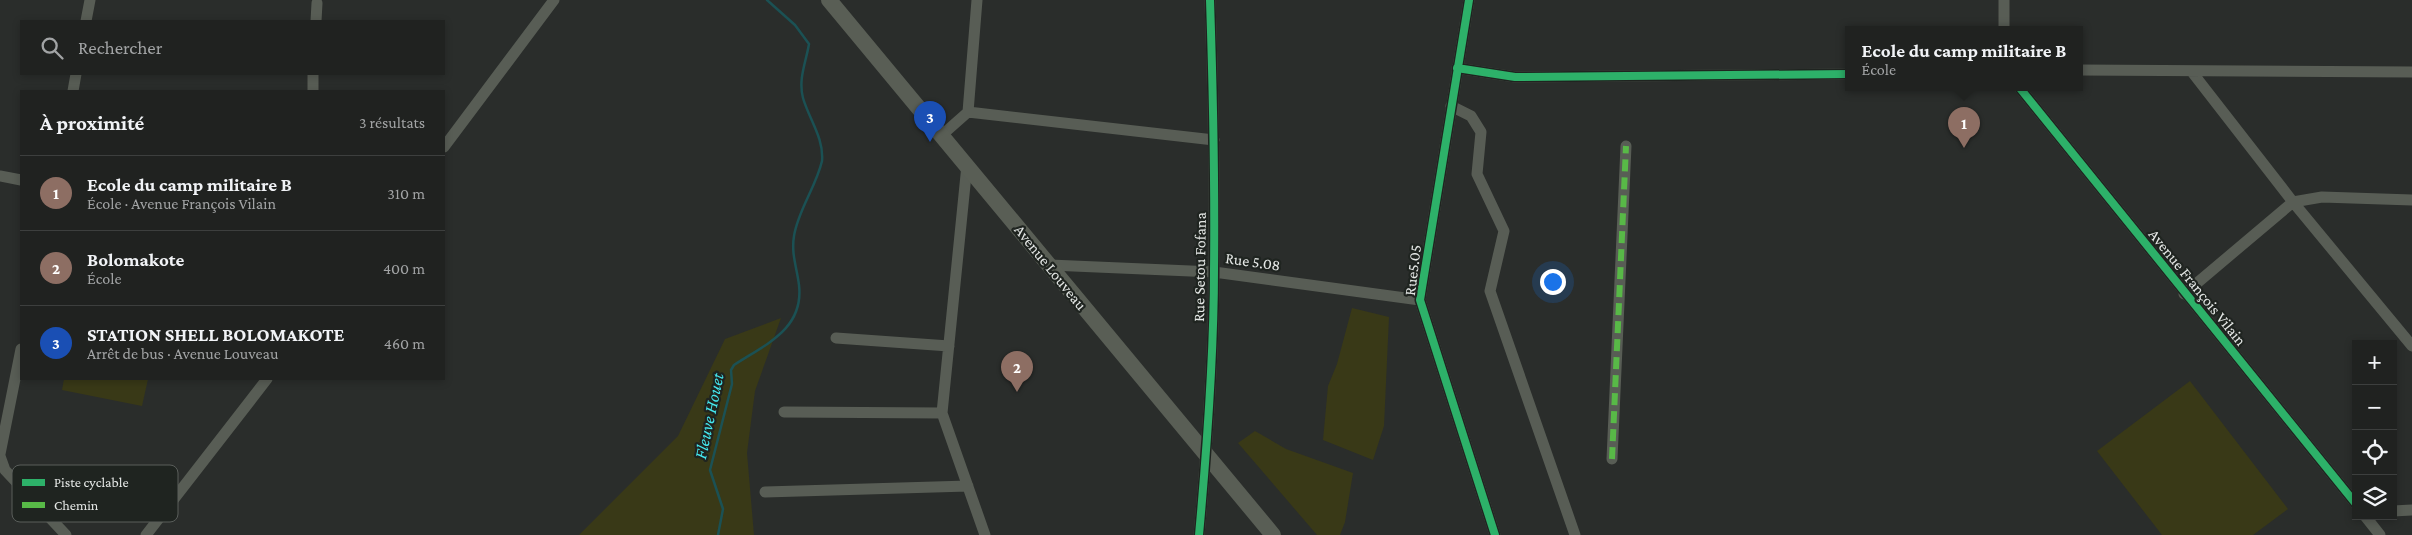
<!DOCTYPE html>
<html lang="fr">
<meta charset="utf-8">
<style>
body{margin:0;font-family:"Crimson Pro",serif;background:#282a29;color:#f1f3f6}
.controls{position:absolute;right:15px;bottom:15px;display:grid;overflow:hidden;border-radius:0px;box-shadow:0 2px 8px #0003}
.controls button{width:45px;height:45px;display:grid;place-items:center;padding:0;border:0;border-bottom:1px solid #3d3f3e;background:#202220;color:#f1f3f6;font:25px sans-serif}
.you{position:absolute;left:1552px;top:281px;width:18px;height:18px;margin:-12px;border:4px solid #fff;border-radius:50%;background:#1a73e8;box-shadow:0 0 0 8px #1a73e833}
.badge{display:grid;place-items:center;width:32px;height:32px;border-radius:50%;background:#a3a6a4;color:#fff;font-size:16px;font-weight:700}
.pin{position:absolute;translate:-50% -41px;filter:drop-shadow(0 1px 2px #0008)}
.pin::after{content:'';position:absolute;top:26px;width:18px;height:15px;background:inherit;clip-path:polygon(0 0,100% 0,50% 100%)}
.popup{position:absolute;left:1845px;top:26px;width:238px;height:65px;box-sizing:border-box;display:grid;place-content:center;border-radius:0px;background:#202220;filter:drop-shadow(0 1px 4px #0005);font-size:16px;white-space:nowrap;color:#a2a4a5}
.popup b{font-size:19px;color:#f1f3f6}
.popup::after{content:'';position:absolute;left:50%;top:100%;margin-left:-10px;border:10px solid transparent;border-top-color:#202220}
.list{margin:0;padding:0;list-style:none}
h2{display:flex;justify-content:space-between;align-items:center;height:65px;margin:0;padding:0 20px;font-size:21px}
h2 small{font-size:16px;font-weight:400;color:#a2a4a5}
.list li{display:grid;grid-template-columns:32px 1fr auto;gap:15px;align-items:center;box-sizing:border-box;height:75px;padding:0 20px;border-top:1px solid #3d3f3e}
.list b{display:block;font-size:19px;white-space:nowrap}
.list p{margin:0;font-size:16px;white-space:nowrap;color:#a2a4a5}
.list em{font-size:16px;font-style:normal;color:#a2a4a5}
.icon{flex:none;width:28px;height:28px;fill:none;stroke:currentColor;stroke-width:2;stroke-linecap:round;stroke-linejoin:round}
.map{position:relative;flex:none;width:2412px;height:535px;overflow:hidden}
.search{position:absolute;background:#202220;box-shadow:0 2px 8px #0003;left:20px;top:20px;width:425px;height:55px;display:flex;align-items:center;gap:12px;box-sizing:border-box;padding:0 18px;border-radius:0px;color:#a2a4a5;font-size:19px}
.panel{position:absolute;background:#202220;box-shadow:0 2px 8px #0003;left:20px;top:90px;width:425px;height:290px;border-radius:0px}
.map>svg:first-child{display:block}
</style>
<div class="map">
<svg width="2412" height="535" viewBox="0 0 2412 535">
<rect width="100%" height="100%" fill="#2a2d2b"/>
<path fill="#393917" d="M1352 308 1389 317 1384 426 1373 460 1323 440 1328 386 1337 364Z
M781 318 755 391 747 453 754 535H579L678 436 725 339Z
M64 379H148L142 406 62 390Z
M2190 381 2288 509 2253 535H2162L2097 451Z
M1255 431 1286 449 1353 473 1345 522 1340 535H1317L1238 443Z"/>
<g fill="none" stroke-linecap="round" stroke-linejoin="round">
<path stroke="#1b5154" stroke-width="2.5" d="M718 535 723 509 710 470 732 384 731 370 734 365C766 344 804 329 799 285 797 268 791 254 794 236 798 210 816 187 822 161 824 138 809 119 803 98 798 79 806 62 809 44L795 25 767 0"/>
<path stroke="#585d55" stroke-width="11" d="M1469 0 1420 300 1495 535
M2004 0V29
M86 21 90 0
M316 21 317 3
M1457 68 1515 77 1849 74
M2079 70 2412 72
M2192 72 2293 202 2412 346
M2019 87 2356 504
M73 91 76 74
M313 91V74
M1451 106 1471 116 1481 132 1477 174 1504 231 1490 291 1575 535
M968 112 1214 140
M942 135 968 112 977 0
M444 147 554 0
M967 165 942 413 985 535
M0 176 21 180
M1050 265 1214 272 1420 300
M2184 294 2293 202 2322 197 2412 200
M836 338 949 346
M784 412 942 413
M0 454 21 349
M0 456 5 470 66 535
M1612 459 1626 146
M765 492 968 486
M2393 511 2412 510
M2365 516 2380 535
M146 535 267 379
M1199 535C1207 447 1214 358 1214 270 1215 180 1213 90 1210 0"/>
<path stroke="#595e55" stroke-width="16" d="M829 0 1273 535"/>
<path stroke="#58b947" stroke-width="6" stroke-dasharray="12 6" stroke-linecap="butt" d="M1612 459 1626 146"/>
<defs>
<path id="cycleway" d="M1469 0 1420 300 1495 535
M1457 68 1515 77 1849 74
M2019 87 2356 504
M1199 535C1207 447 1214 358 1214 270 1215 180 1213 90 1210 0"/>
</defs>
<use href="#cycleway" stroke="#1f2420" stroke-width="11"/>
<use href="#cycleway" stroke="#2db169" stroke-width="8"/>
</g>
<g text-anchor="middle" stroke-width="4.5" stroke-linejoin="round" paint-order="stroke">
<g font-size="16" fill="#e4e7e5" stroke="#1f2420">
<text transform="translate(1253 261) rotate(8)" y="6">Rue 5.08</text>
<text transform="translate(1051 267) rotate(51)" y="6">Avenue Louveau</text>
<text transform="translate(1199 267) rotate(-89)" y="6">Rue Setou Fofana</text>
<text transform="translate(1412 270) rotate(-83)" y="6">Rue5.05</text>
<text transform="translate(2198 287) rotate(51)" y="6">Avenue François Vilain</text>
</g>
<g font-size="18" font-style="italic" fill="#45e7ee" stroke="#1f2420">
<text transform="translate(709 416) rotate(-78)" y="6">Fleuve Houet</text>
</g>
</g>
<rect x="12" y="465" width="166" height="57" rx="8" fill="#1f2420" stroke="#5a5e5b" stroke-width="1"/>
<rect x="22" y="479" width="23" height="7" fill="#2db169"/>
<rect x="22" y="502" width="23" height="6" fill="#58b947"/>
<g font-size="14" fill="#e4e7e5">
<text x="54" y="487">Piste cyclable</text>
<text x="54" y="510">Chemin</text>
</g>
</svg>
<div class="controls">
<button>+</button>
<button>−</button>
<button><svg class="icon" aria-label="locate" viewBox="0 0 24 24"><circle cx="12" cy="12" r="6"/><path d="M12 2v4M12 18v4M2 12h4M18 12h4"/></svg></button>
<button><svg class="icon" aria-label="layers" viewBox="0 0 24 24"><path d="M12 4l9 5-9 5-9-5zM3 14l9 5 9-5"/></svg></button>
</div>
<div class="you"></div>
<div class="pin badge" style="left:1964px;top:148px;background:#8d6e63">1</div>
<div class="popup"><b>Ecole du camp militaire B</b>École</div>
<div class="pin badge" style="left:1017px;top:392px;background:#8d6e63">2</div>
<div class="pin badge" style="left:930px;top:142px;background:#1a4fb4">3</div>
<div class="search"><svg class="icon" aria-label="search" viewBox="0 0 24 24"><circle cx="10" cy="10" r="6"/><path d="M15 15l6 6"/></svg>Rechercher</div>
<section class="panel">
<h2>À proximité<small>3 résultats</small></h2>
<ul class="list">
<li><span class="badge" style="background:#8d6e63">1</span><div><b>Ecole du camp militaire B</b><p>École · Avenue François Vilain</p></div><em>310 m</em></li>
<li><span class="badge" style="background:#8d6e63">2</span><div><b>Bolomakote</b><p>École</p></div><em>400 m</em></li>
<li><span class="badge" style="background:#1a4fb4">3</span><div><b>STATION SHELL BOLOMAKOTE</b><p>Arrêt de bus · Avenue Louveau</p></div><em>460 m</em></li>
</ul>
</section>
</div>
